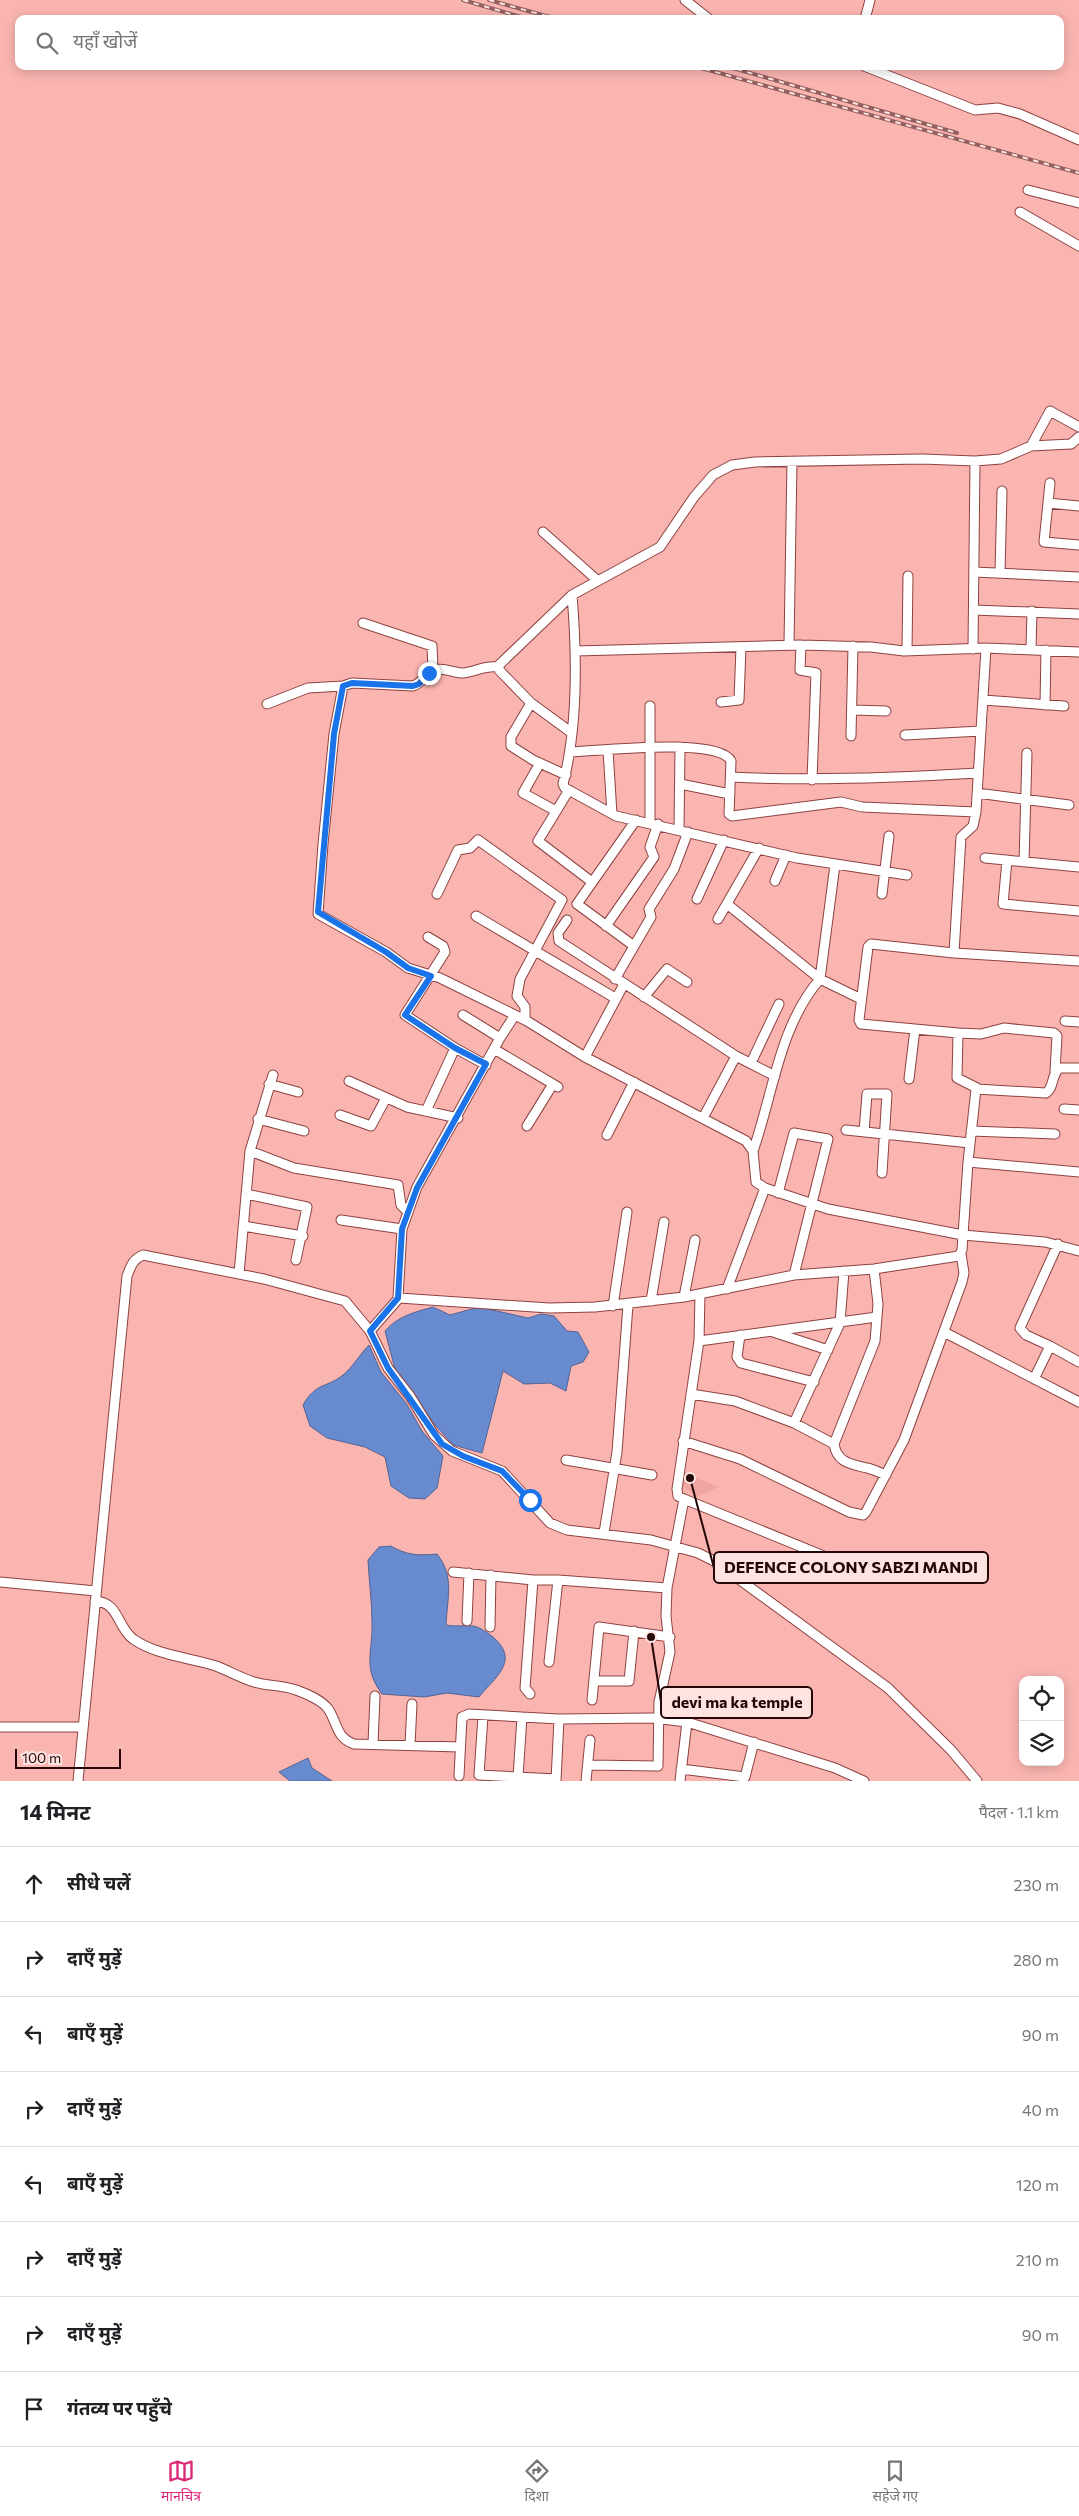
<!DOCTYPE html>
<html lang="hi">
<meta charset="utf-8">
<style>
body{margin:0;font-family:Commissioner,"Noto Sans Devanagari",sans-serif;background:#f2f2f2;color:#202124}
.controls{position:absolute;right:15px;bottom:15px;display:grid;overflow:hidden;border-radius:10px;box-shadow:0 2px 12px #0003}
.controls button{width:45px;height:45px;display:grid;place-items:center;padding:0;border:0;border-bottom:1px solid #e0e0e0;background:#fff;color:#202124;font:25px sans-serif}
.scale{position:absolute;left:15px;bottom:12px;width:106px;box-sizing:border-box;padding-left:5px;border:2px solid #240607;border-top:0;font-size:14px;line-height:18px;white-space:nowrap;color:#240607;-webkit-text-stroke:4px #ffe3e1;paint-order:stroke}
.stop{position:absolute;width:15px;height:15px;margin:-11px;border:4px solid #1a73e8;border-radius:50%;background:#fff}
.stop.end{background:#1a73e8;border-color:#fff;box-shadow:0 1px 5px #0008}
.list{margin:0;padding:0;list-style:none}
h2{display:flex;justify-content:space-between;align-items:center;height:65px;margin:0;padding:0 20px;font-size:21px}
h2 small{font-size:16px;font-weight:400;color:#757577}
.list li{display:grid;grid-template-columns:32px 1fr auto;gap:15px;align-items:center;box-sizing:border-box;height:75px;padding:0 20px;border-top:1px solid #e0e0e0}
.list b{display:block;font-size:19px;white-space:nowrap}
.list em{font-size:16px;font-style:normal;color:#757577}
.icon{flex:none;width:28px;height:28px;fill:none;stroke:currentColor;stroke-width:2;stroke-linecap:round;stroke-linejoin:round}
.map{position:relative;flex:none;width:1079px;height:1781px;overflow:hidden}
.search{position:absolute;background:#fff;box-shadow:0 2px 12px #0003;left:15px;right:15px;top:15px;height:55px;display:flex;align-items:center;gap:12px;box-sizing:border-box;padding:0 18px;border-radius:10px;color:#757577;font-size:19px}
.sheet{height:665px;background:#fff}
nav{display:flex;justify-content:space-around;align-items:center;box-sizing:border-box;height:70px;border-top:1px solid #e0e0e0;background:#fff;font-size:14px;color:#757577}
nav a{display:grid;justify-items:center;gap:2px}
nav .on{color:#db2777}
.map>svg:first-child{display:block}
</style>
<div class="map">
<svg width="1079" height="1781" viewBox="0 0 1079 1781">
<rect width="100%" height="100%" fill="#fbb5b1"/>
<path fill="#f0a5a1" d="M682 1471 718 1487 698 1497 681 1485Z"/>
<path fill="#678bce" stroke="#536392" d="M433 1307 450 1315 479 1307 528 1318 541 1314 554 1316 567 1331 578 1332 589 1352 583 1362 571 1366 566 1391 550 1383 524 1384 503 1371 482 1453 453 1445 435 1425 395 1369 385 1331C398 1316 415 1312 433 1307Z
M369 1345 381 1372 406 1403 422 1431 443 1456 437 1488 425 1499 409 1498 391 1486 385 1457 365 1447 327 1438 310 1426 303 1405C316 1382 327 1388 343 1375 352 1368 360 1354 369 1345Z
M391 1546C406 1555 419 1556 437 1554 455 1576 447 1599 446 1625 455 1627 464 1625 473 1626 480 1627 488 1633 493 1637 521 1661 494 1678 479 1697L447 1693 424 1697 382 1694C362 1667 373 1653 372 1623 372 1602 369 1581 368 1560L379 1547Z
M308 1758 312 1768 332 1781H290L279 1772Z"/>
<g fill="none" stroke-linecap="round" stroke-linejoin="round">
<defs>
<path id="minor" d="M685 0 709 19
M865 19 870 0
M864 66 975 110 998 108 1020 114 1079 140
M1028 190 1079 203
M1020 212 1079 246
M1031 446 1050 411 1079 427
M1050 483 1044 542 1079 545
M1048 503 1079 506
M543 532 597 580
M974 572 1079 577
M1000 573 1002 491
M572 595C577 655 578 726 563 784L565 788 616 816 797 858 907 875
M974 610 1079 614
M363 623 432 646 433 670
M789 645 792 462
M801 645 800 670 816 673 812 780
M973 649 975 461
M1031 649 1032 611
M575 651 801 645 871 647 904 651 986 648 1079 652
M907 651 908 576
M498 667C484 665 476 672 463 673 454 673 443 667 435 670 426 672 423 683 413 686L352 683 343 686 334 734 323 844 318 914 386 952 408 968 440 978 527 1021 585 1057 746 1141 753 1151 756 1182 765 1188 828 1209 963 1235 1045 1242 1079 1251
M983 700 1064 706
M721 702 739 700 741 647
M531 703 511 737V746L533 760 566 775
M267 704 308 688 343 686
M1045 705 1046 650
M650 706V823
M853 710 886 711
M572 733 531 703 499 670V665L572 595 660 547 694 497 713 475 732 465 755 462 922 459 975 461 1001 459 1031 446 1071 444 1079 437
M905 735 981 731
M851 736 853 646
M608 750 612 814
M571 752C599 751 718 737 731 761L729 814 732 816 841 802 862 807 976 812
M540 763 523 793 556 811
M731 777C814 781 895 778 978 773
M680 784 730 794
M569 790 538 841 592 882
M977 793 1069 805
M679 830 680 747
M985 858 1079 867
M1007 860 1003 904 1079 911
M1024 862 1027 753
M775 881 786 855
M437 894 458 850 470 848 478 840 562 900 520 979 517 996 525 1007V1020
M882 894 889 836
M697 899 724 840
M727 904 820 979 861 999
M476 916 615 998
M718 919 759 848
M567 920 558 933 559 941 736 1056 775 1076
M606 926 654 857 650 847 658 824
M428 937 443 946 445 952 405 1015 455 1048 486 1065
M634 946 577 904 636 820
M954 953 961 837 973 826 976 812 986 648
M615 979 651 917 649 909 674 869 688 832
M644 997 667 969 687 982
M463 1015 500 1038
M1065 1021 1079 1022
M958 1033 957 1078 977 1088
M494 1049 558 1087
M585 1057 624 984
M751 1063 779 1004
M1055 1072 1057 1036 1054 1033 1004 1028 981 1034 958 1033 861 1024 859 1020 868 947 871 944 954 953 1079 961
M909 1079 915 1029
M349 1081 407 1107 458 1118
M269 1084 298 1092
M1064 1109 1079 1110
M426 1111 455 1048
M340 1115 371 1126 386 1098
M703 1118 736 1056
M258 1119 304 1131
M527 1126 553 1084
M846 1130 970 1143
M971 1131 1055 1134
M864 1132 867 1094H887L882 1173
M607 1135 634 1082
M250 1151 294 1168 398 1185 401 1205 407 1211
M753 1151C773 1095 779 1026 820 979L835 865
M968 1162 1079 1172
M778 1193 794 1133 828 1139 794 1275
M246 1194 307 1207 296 1260
M341 1220 402 1229
M243 1226 303 1236
M239 1274 250 1151 273 1075
M727 1289 765 1188
M684 1297 695 1240
M398 1298 402 1229 417 1187 500 1038 515 1015
M651 1301 664 1222
M613 1306 627 1212
M370 1331 399 1298 549 1308 595 1307 684 1297 794 1275 874 1269 959 1256 962 1250 968 1162 976 1089 1046 1093C1054 1088 1051 1076 1059 1068H1079
M773 1332 828 1350
M944 1332 1079 1402
M740 1335 737 1357 741 1363 814 1382
M699 1341 877 1317
M1050 1346 1026 1335 1020 1328 1058 1244
M1034 1379 1050 1346 1079 1362
M691 1394 735 1401 794 1423 834 1444 875 1341 878 1304 874 1269
M794 1423 840 1323 844 1271
M683 1441 740 1459 849 1512 863 1515 866 1512 904 1440 962 1282 964 1273 961 1254
M834 1444C837 1463 851 1464 867 1468 873 1469 880 1473 886 1475
M566 1460 652 1475
M684 1499 841 1563
M604 1533 617 1452 628 1305
M453 1572 533 1580 525 1688 530 1694
M533 1580H558
M0 1582 96 1591
M95 1601C119 1602 117 1627 133 1639 158 1656 188 1657 216 1666 229 1671 241 1678 254 1682 268 1686 282 1685 296 1690 307 1694 325 1701 330 1712 338 1726 337 1738 354 1744L460 1747
M467 1621 469 1573
M490 1627 491 1575
M549 1662 558 1580 667 1588
M594 1681H629L634 1631
M592 1700 599 1627 670 1637
M483 1716 479 1775 556 1779
M0 1727H82
M373 1744 375 1696
M410 1745 412 1704
M588 1765 658 1766 659 1702 670 1652 666 1616 667 1588 684 1499 678 1496 677 1489 699 1341 700 1294
M681 1769 745 1777 754 1742
M459 1776 462 1717 469 1714 559 1719 653 1718 687 1722 835 1768 864 1781
M518 1777 522 1717
M78 1781 127 1276C131 1266 133 1259 143 1255L264 1279 345 1301 370 1331 388 1368 410 1396 434 1435 452 1451 502 1471 550 1523 567 1530 651 1540 698 1553 714 1561 888 1688 951 1750 977 1781
M556 1781 559 1719
M586 1781 590 1740
M680 1781 687 1722"/>
</defs>
<use href="#minor" stroke="#8d4241" stroke-width="11"/>
<use href="#minor" stroke="#fff" stroke-width="9"/>
<defs>
<path id="rail" d="M463 0 528 19
M489 0 557 19
M694 66 1079 173
M726 66 957 133"/>
</defs>
<use href="#rail" stroke="#93605f" stroke-width="4"/>
<use href="#rail" stroke="#ffe3e1" stroke-width="2" stroke-dasharray="5.5" stroke-linecap="butt"/>
</g>
<g fill="none" stroke-linecap="round" stroke-linejoin="round">
<path stroke="#1a73e8" stroke-width="6" d="M429 673 419 684 413 686 352 683 343 686 334 734 318 912 386 952 408 968 431 976 405 1015 455 1048 486 1064 417 1188 402 1229 398 1298 370 1331 388 1368 442 1444 463 1456 502 1471 530 1500"/>
</g>
<path fill="none" stroke="#240607" stroke-width="2" d="M690 1478L714 1568M651 1637L661 1702"/>
<g fill="#240607" stroke="#ffe3e1" stroke-width="2">
<circle cx="690" cy="1478" r="5"/>
<circle cx="651" cy="1637" r="5"/>
</g>
<g fill="#ffe3e1" stroke="#240607" stroke-width="2">
<rect x="714" y="1552" width="274" height="31" rx="5"/>
<rect x="661" y="1687" width="151" height="31" rx="5"/>
</g>
<g font-size="16" text-anchor="middle" font-weight="bold" fill="#240607">
<text x="851" y="1573">DEFENCE COLONY SABZI MANDI</text>
<text x="737" y="1708">devi ma ka temple</text>
</g>
</svg>
<div class="controls">
<button><svg class="icon" aria-label="locate" viewBox="0 0 24 24"><circle cx="12" cy="12" r="6"/><path d="M12 2v4M12 18v4M2 12h4M18 12h4"/></svg></button>
<button><svg class="icon" aria-label="layers" viewBox="0 0 24 24"><path d="M12 4l9 5-9 5-9-5zM3 14l9 5 9-5"/></svg></button>
</div>
<div class="scale">100 m</div>
<div class="stop" style="left:530px;top:1500px"></div>
<div class="stop end" style="left:429px;top:673px"></div>
<div class="search"><svg class="icon" aria-label="search" viewBox="0 0 24 24"><circle cx="10" cy="10" r="6"/><path d="M15 15l6 6"/></svg>यहाँ खोजें</div>
</div>
<section class="sheet">
<h2>14 मिनट<small>पैदल · 1.1 km</small></h2>
<ul class="list">
<li><svg class="icon" aria-label="ahead" viewBox="0 0 24 24"><path d="M12 20V5M6 11l6-6 6 6"/></svg><div><b>सीधे चलें</b></div><em>230 m</em></li>
<li><svg class="icon" aria-label="right" viewBox="0 0 24 24"><path d="M7 20v-9h11M14 6l5 5-5 5"/></svg><div><b>दाएँ मुड़ें</b></div><em>280 m</em></li>
<li><svg class="icon" aria-label="left" viewBox="0 0 24 24"><path d="M17 20v-9H6M10 6l-5 5 5 5"/></svg><div><b>बाएँ मुड़ें</b></div><em>90 m</em></li>
<li><svg class="icon" aria-label="right" viewBox="0 0 24 24"><path d="M7 20v-9h11M14 6l5 5-5 5"/></svg><div><b>दाएँ मुड़ें</b></div><em>40 m</em></li>
<li><svg class="icon" aria-label="left" viewBox="0 0 24 24"><path d="M17 20v-9H6M10 6l-5 5 5 5"/></svg><div><b>बाएँ मुड़ें</b></div><em>120 m</em></li>
<li><svg class="icon" aria-label="right" viewBox="0 0 24 24"><path d="M7 20v-9h11M14 6l5 5-5 5"/></svg><div><b>दाएँ मुड़ें</b></div><em>210 m</em></li>
<li><svg class="icon" aria-label="right" viewBox="0 0 24 24"><path d="M7 20v-9h11M14 6l5 5-5 5"/></svg><div><b>दाएँ मुड़ें</b></div><em>90 m</em></li>
<li><svg class="icon" aria-label="arrive" viewBox="0 0 24 24"><path d="M6 21V4h12l-3 4 3 4H6"/></svg><div><b>गंतव्य पर पहुँचे</b></div></li>
</ul>
</section>
<nav>
<a class="on"><svg class="icon" aria-label="map" viewBox="0 0 24 24"><path d="M3 6l6-2 6 2 6-2v14l-6 2-6-2-6 2zM9 4v14M15 6v14"/></svg>मानचित्र</a>
<a><svg class="icon" aria-label="directions" viewBox="0 0 24 24"><path d="M12 3l9 9-9 9-9-9zM9 14v-3h6M13 9l2 2-2 2"/></svg>दिशा</a>
<a><svg class="icon" aria-label="saved" viewBox="0 0 24 24"><path d="M7 4h10v16l-5-4-5 4z"/></svg>सहेजे गए</a>
</nav>
